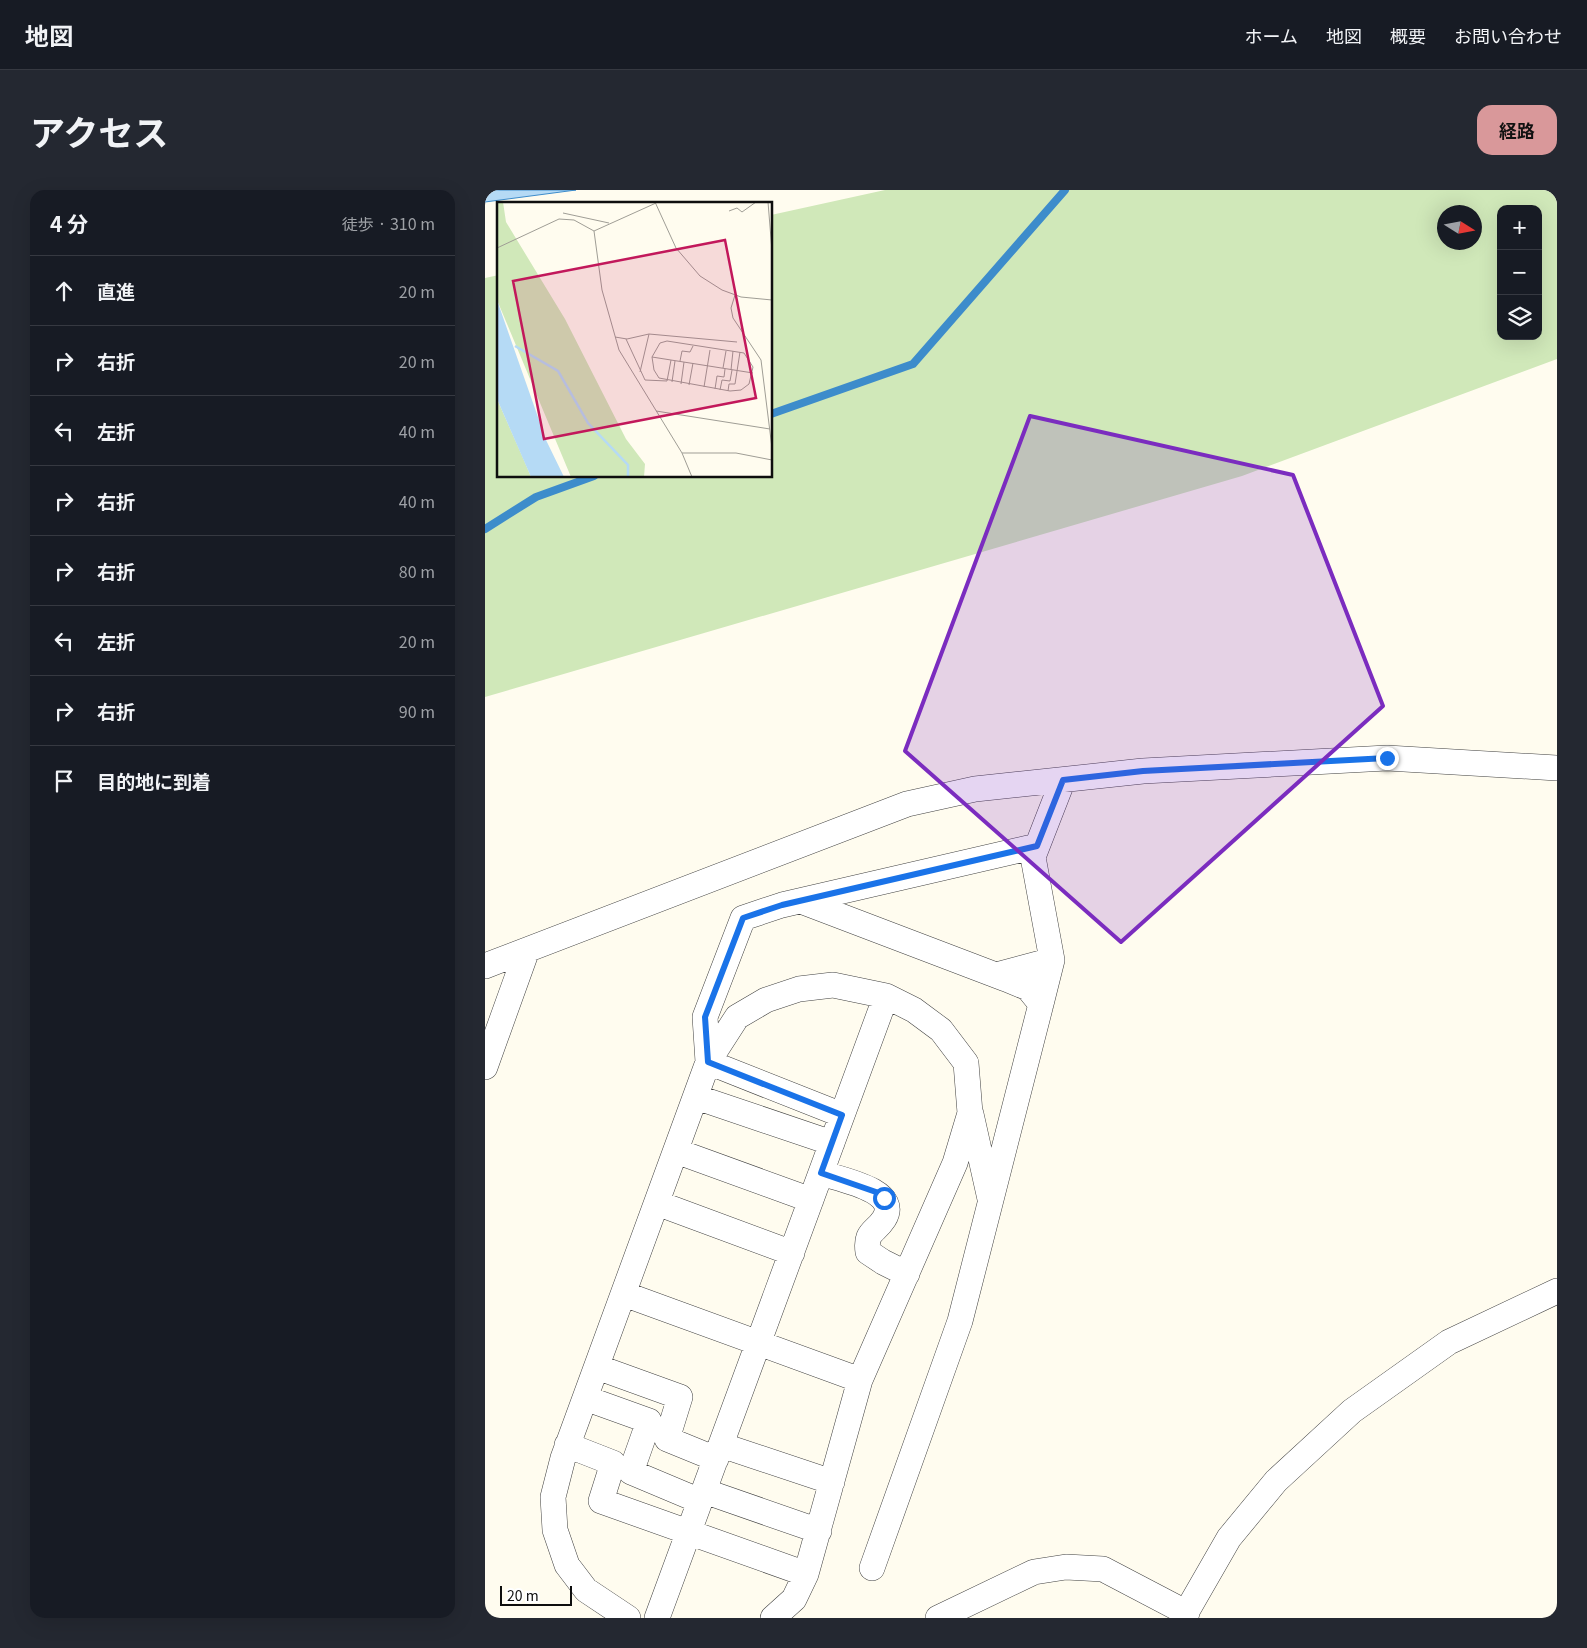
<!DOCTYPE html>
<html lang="ja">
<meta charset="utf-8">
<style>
body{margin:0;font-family:Georgia,"Noto Sans JP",serif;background:#242831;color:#f1f3f6}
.controls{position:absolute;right:15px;top:15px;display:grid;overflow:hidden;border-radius:10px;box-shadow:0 5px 20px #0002}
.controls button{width:45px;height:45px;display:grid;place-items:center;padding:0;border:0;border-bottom:1px solid #363941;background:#171b24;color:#f1f3f6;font:25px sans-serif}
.compass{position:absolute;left:952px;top:15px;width:45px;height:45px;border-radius:50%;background:#171b24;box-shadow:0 5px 20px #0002;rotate:101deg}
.scale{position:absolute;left:15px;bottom:12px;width:72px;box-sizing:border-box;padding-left:5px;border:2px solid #0e0e0e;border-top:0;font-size:14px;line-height:18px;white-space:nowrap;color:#0e0e0e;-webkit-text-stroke:4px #fff;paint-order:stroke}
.stop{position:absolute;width:15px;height:15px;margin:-11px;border:4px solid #1a73e8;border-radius:50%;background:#fff}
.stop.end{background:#1a73e8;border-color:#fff;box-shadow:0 1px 5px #0008}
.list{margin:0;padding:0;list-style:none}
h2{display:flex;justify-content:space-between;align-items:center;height:65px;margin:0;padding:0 20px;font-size:21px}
h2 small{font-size:16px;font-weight:400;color:#9ea1a6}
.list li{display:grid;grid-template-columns:32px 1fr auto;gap:15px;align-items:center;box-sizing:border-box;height:70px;padding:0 20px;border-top:1px solid #363941}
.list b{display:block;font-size:19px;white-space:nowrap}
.list em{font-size:16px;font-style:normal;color:#9ea1a6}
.icon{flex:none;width:28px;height:28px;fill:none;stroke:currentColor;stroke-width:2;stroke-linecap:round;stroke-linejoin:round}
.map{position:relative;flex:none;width:1072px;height:1428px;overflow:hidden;border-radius:15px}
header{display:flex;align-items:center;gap:30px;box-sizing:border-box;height:70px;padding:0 25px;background:#171b24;border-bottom:1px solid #363941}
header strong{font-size:24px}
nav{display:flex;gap:28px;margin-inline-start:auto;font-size:18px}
.intro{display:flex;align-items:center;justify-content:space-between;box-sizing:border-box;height:120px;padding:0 30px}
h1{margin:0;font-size:35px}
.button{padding:12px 22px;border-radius:15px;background:#d9989a;color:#111;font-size:18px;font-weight:700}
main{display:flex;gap:30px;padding:0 30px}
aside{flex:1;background:#171b24;border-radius:15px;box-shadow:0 5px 20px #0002}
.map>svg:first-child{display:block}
</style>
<header>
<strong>地図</strong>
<nav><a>ホーム</a><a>地図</a><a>概要</a><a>お問い合わせ</a></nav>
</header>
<div class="intro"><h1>アクセス</h1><a class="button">経路</a></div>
<main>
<aside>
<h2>4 分<small>徒歩 · 310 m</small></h2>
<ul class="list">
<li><svg class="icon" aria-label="ahead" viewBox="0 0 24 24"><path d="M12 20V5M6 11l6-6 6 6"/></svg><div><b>直進</b></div><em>20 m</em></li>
<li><svg class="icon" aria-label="right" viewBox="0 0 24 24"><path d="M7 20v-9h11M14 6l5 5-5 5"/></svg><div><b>右折</b></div><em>20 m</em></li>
<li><svg class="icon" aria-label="left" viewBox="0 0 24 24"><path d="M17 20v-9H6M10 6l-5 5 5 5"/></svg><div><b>左折</b></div><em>40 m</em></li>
<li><svg class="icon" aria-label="right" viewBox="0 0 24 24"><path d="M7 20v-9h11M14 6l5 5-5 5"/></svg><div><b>右折</b></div><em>40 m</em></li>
<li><svg class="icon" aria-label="right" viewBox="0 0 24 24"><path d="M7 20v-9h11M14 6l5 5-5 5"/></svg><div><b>右折</b></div><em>80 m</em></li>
<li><svg class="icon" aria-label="left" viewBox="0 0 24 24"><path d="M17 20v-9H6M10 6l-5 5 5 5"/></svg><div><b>左折</b></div><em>20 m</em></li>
<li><svg class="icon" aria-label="right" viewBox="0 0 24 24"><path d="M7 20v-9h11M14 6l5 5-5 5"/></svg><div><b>右折</b></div><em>90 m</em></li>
<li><svg class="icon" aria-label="arrive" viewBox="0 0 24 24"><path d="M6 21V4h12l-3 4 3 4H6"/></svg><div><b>目的地に到着</b></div></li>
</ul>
</aside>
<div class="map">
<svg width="1072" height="1428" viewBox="0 0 1072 1428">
<rect width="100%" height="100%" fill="#fffcef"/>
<path fill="#d0e8b9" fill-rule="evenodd" d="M400 0H1072V169L757 286 0 507V88L14 85V286H286V25ZM1016 19H1053V146H1016ZM959 22H989V52H959Z"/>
<path fill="#b5daf5" stroke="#3d8ccb" d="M0 0H91L0 12Z"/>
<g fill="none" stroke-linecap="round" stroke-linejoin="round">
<path stroke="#3d8ccb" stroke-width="8" d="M286 224 428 174 580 0
M0 339 51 307 109 286"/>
<defs>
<path id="minor" d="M316 711 521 789 543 798 556 814
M0 776 422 614 490 599 658 581 902 568 1072 578
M511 785 567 770
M0 877 42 760
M211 907 347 953
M486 924 505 1009
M357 925 223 872 220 827 258 728 297 715 552 656
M191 961 326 1010
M336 983C353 989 417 1000 399 1029 390 1043 380 1041 383 1062L398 1072 422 1084
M172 1013 307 1063
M139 1104 375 1190
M112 1177 195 1207 182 1249 231 1269
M100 1208 164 1231 146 1282 215 1311
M82 1255 128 1273 116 1311 321 1384
M236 1255 347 1292
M219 1301 334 1341
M387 1378 475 1131 556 814 567 770 548 667 578 590
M143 1428 101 1400 82 1375 70 1340 68 1307 78 1268 223 872 252 827 281 810 314 799 348 795 401 806 429 820 456 840 481 873 485 923 470 973 375 1190 321 1384 309 1409 288 1428
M172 1428 401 806
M453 1428 549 1382 581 1377 618 1379 702 1423
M698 1428 744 1348 791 1291 867 1221 964 1152 1072 1101"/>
</defs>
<use href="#minor" stroke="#414141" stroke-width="26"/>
<use href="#minor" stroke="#fff" stroke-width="25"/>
</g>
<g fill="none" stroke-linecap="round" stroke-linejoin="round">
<path stroke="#1a73e8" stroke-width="6" d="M399 1008 391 1002 336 983 357 925 223 872 220 827 258 728 297 715 552 656 578 590 658 581 902 568"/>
</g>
<path fill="#7b2cbf" fill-opacity="0.2" stroke="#7b2cbf" stroke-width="4" stroke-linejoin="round" d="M545 226 808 285 898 516 636 752 420 561Z"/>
<g transform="translate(12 12)">
<rect width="275" height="275" fill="#fffcef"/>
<path d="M0 0H6L9 20 68 117 129 237 148 262 147 275H74L0 98ZM0 197 26 256 34 275H0Z" fill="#d0e8b9"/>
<path d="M0 98 49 238 67 275H34L0 197Z" fill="#b5daf5"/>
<path fill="none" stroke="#b5daf5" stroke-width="2.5" d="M18 144 61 169 91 221 131 263V275"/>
<path fill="none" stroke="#9f9d95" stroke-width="1" d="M158 0 179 46 203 74 225 88 244 95 275 98M271 0 275 49M232 9 240 6 245 10 259 0M66 11 112 21M97 29 159 1M0 46 62 17 77 18 97 29 105 88 122 148 185 251 195 275M238 93 234 106 236 116 264 158 275 246M118 135 130 137 152 132 240 140M129 137 148 178 170 179 174 158M170 139 247 151 256 165 252 182 244 188 233 189 162 176 157 168 155 155 163 141ZM155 155 256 171M183 159 185 149 193 150 196 144M226 166 229 149M234 168 236 149M143 170 152 132M175 180 178 159M184 182 187 160M192 183 196 161M207 185 213 148M218 187 220 174 227 175 228 167M223 188 225 178 233 179 235 168M231 189 232 182H238L243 150M159 209 273 227M185 251H239L275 258"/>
<path fill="#c2185b" fill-opacity="0.15" stroke="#c2185b" stroke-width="2.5" d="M228 38 259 196 47 237 16 79Z"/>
<rect width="275" height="275" fill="none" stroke="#0e0e0e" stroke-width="2.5"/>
</g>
</svg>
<div class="controls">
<button>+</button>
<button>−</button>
<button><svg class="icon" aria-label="layers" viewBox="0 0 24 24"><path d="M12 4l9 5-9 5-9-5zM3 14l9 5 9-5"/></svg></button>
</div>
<svg class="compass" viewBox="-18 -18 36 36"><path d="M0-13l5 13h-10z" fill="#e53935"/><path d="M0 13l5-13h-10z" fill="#9ea1a6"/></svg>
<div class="scale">20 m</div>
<div class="stop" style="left:399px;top:1008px"></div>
<div class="stop end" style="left:902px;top:568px"></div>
</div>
</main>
